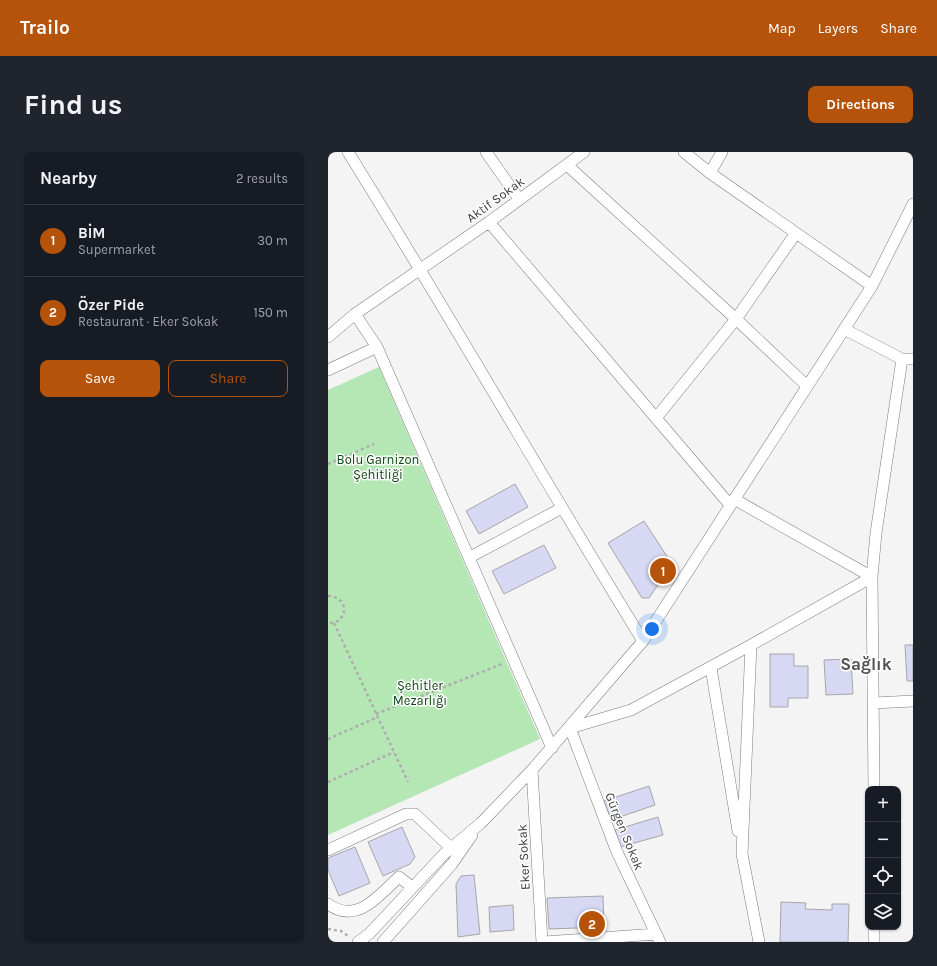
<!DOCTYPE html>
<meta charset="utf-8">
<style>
body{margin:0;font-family:Karla,sans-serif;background:#20242c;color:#f1f3f6}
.controls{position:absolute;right:12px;bottom:12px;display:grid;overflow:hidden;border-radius:8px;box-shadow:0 1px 3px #0004}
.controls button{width:36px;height:36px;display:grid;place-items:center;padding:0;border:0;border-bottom:1px solid #363941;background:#171b24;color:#f1f3f6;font:20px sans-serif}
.you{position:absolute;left:324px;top:477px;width:14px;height:14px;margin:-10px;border:3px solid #fff;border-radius:50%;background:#1a73e8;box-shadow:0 0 0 6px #1a73e833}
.badge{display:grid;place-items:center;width:26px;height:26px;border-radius:50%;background:#b45309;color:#fff;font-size:13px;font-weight:700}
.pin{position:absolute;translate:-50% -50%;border:2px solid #fff;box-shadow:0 1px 4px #0006}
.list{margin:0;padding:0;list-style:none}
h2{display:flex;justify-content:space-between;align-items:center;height:52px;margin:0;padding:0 16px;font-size:17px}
h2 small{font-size:13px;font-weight:400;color:#9ea1a6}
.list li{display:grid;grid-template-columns:26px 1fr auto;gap:12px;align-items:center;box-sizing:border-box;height:72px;padding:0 16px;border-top:1px solid #363941}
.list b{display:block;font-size:15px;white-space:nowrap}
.list p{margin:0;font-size:13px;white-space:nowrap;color:#9ea1a6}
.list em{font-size:13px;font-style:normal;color:#9ea1a6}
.actions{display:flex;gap:8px;padding:12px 16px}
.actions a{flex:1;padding:9px 0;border:1px solid #b45309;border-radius:8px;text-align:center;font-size:14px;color:#b45309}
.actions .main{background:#b45309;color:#fff}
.icon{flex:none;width:22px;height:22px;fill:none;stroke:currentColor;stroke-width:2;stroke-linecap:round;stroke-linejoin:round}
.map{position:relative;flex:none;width:585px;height:790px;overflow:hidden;border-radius:8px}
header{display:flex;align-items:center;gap:24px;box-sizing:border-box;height:56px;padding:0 20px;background:#b45309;color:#fff}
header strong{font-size:19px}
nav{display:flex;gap:22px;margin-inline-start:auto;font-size:14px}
.intro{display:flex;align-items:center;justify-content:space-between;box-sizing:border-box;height:96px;padding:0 24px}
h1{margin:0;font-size:28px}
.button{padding:10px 18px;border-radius:8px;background:#b45309;color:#fff;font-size:14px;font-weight:700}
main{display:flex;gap:24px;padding:0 24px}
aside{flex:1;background:#171b24;border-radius:8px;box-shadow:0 1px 3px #0004}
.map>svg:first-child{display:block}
</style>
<header>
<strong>Trailo</strong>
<nav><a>Map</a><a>Layers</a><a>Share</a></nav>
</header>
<div class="intro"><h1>Find us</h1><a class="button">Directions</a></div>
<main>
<aside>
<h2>Nearby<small>2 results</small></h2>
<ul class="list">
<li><span class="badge">1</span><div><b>BİM</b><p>Supermarket</p></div><em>30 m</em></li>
<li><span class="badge">2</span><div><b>Özer Pide</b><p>Restaurant · Eker Sokak</p></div><em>150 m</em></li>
</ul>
<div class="actions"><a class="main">Save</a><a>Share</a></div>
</aside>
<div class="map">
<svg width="585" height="790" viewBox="0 0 585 790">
<rect width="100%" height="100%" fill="#f4f4f5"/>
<path fill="#b5e7b4" d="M51 215 212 587 0 683V238Z"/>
<path fill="#d7d8f3" stroke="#a6a6a7" d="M187 332 200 355 151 382 138 359Z
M316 369 344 412 321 446H314L280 391Z
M216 393 228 416 176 442 164 419Z
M577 493H585V529H579Z
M442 502H466V514H480V546H460V555H442Z
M523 507 525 542 498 543 496 508Z
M321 634 327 653 283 668 276 649Z
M330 665 335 683 292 695 287 678Z
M74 675 87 705 82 712 55 724 40 690Z
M27 695 42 731 11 744 0 718V706Z
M146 723 152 782 130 785 128 732 133 724Z
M275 744 276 775 221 777 219 746Z
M453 750 478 751 477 757 504 758V752H521L520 790H452Z
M185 753 186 778 162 780 161 755Z"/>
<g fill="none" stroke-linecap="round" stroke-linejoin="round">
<defs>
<path id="street" d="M20 0C121 162 215 327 315 489
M158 0 191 47
M356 0 382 21 544 134
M239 13 408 167 479 234
M382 21 394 0
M161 70 402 353
M27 162 49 195 224 596
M516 177 574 207H585
M0 185 27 162 161 70 256 0
M0 218 49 195
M328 266 408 167 468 81
M406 347 544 425
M142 405 234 356
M423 493 544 425
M383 516 410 679
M546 551 585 549
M204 618 214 790
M546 637 544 425 548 381 574 207
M0 698 78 662H87L123 696
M0 752C29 773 50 744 71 725L84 735
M30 790 41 782 116 702 153 671 204 618 315 489 544 134 585 52
M55 790 124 712 144 683
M217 790 328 782
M332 790 289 700 242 576 303 558 423 493 414 702 431 790
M546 790V775"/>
</defs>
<use href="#street" stroke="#7c7c7d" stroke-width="12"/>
<path stroke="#adadae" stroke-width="2.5" stroke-dasharray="3 3" stroke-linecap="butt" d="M0 312 46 292
M0 444C15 444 22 459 10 469L0 472
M6 471 80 630
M48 562 174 512
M0 587 50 565
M0 630 66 600
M0 777 13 779 20 784"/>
<use href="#street" stroke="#fff" stroke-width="11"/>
</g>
<g text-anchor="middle" stroke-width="3" stroke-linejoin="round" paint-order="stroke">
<g font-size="13" fill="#3b3b3c" stroke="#fff">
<text transform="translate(167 47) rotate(-36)" y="5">Aktif Sokak</text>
<text transform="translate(297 679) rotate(68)" y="5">Gürgen Sokak</text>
<text transform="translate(195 705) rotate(-93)" y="5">Eker Sokak</text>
</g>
<g font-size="13" fill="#0c4611" stroke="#fff">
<text x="50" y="312">Bolu Garnizon<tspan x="50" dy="15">Şehitliği</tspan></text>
<text x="92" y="538">Şehitler<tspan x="92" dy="15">Mezarlığı</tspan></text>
</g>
<g font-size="17" font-weight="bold" fill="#525253" stroke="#fff">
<text x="538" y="518">Sağlık</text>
</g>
</g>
</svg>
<div class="controls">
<button>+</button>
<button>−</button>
<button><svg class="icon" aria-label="locate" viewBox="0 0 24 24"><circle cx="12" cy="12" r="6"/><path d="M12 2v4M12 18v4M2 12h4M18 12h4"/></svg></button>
<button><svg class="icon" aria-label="layers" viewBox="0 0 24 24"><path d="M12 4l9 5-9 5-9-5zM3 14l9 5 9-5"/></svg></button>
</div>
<div class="you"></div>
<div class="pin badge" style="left:335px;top:419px">1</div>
<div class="pin badge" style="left:264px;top:772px">2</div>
</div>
</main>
